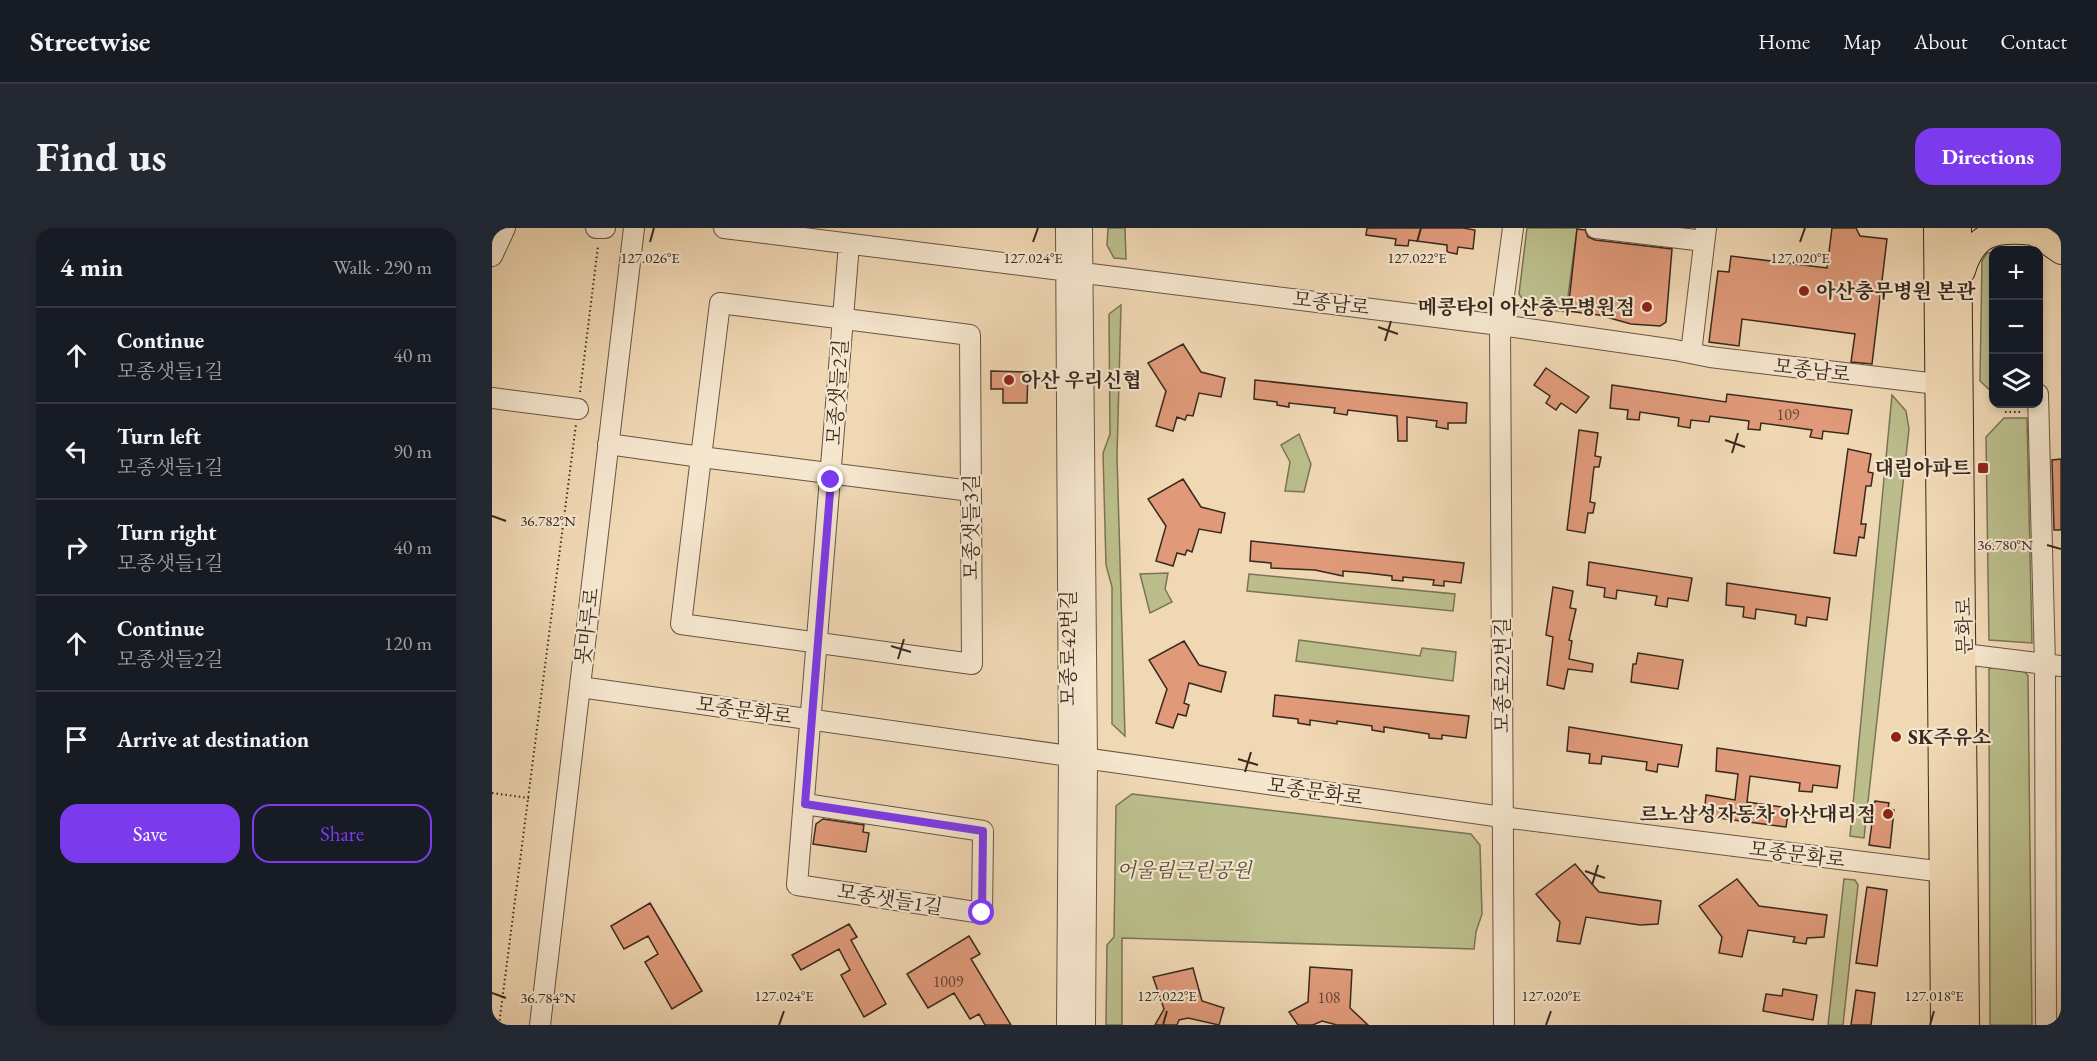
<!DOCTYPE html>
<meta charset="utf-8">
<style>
body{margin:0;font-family:"EB Garamond","Noto Serif KR",serif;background:#242831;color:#f1f3f6}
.controls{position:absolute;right:18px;top:18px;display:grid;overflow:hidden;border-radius:12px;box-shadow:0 3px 9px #0003}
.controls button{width:54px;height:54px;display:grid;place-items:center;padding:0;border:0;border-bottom:2px solid #363941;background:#171b24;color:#f1f3f6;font:30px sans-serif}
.stop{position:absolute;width:18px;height:18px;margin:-14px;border:4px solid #7c3aed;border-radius:50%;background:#fff}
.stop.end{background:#7c3aed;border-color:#fff;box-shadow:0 2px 6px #0008}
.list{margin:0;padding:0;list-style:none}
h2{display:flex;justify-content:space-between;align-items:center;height:78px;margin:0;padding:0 24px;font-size:26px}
h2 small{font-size:20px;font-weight:400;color:#9ea1a6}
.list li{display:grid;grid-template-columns:39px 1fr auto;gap:18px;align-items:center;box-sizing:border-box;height:96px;padding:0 24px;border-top:2px solid #363941}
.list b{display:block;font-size:22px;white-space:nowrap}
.list p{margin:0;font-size:20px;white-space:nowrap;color:#9ea1a6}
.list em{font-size:20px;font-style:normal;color:#9ea1a6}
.actions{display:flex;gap:12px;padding:18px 24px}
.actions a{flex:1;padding:14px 0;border:2px solid #7c3aed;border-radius:18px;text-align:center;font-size:21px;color:#7c3aed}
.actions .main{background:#7c3aed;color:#fff}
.icon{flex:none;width:33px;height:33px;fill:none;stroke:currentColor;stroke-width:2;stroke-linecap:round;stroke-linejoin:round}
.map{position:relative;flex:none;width:1569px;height:797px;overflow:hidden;border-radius:18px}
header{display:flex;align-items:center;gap:36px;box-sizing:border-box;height:84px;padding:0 30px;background:#171b24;border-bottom:2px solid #363941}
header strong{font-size:28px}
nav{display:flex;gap:33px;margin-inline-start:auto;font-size:21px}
.intro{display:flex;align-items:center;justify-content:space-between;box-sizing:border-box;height:144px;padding:0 36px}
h1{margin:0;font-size:42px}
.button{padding:15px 27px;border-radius:18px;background:#7c3aed;color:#fff;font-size:21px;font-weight:700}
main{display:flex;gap:36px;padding:0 36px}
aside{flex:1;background:#171b24;border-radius:18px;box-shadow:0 3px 9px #0003}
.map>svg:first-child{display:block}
</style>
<header>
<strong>Streetwise</strong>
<nav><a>Home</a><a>Map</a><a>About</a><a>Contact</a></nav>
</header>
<div class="intro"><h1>Find us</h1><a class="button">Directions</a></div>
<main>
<aside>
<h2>4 min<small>Walk · 290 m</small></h2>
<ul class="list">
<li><svg class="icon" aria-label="ahead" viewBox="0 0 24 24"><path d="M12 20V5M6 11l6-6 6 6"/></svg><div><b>Continue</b><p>모종샛들1길</p></div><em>40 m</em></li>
<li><svg class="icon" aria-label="left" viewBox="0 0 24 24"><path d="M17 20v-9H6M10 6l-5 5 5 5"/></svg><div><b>Turn left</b><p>모종샛들1길</p></div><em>90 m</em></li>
<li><svg class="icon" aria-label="right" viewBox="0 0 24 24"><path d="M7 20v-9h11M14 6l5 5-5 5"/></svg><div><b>Turn right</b><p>모종샛들1길</p></div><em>40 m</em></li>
<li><svg class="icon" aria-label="ahead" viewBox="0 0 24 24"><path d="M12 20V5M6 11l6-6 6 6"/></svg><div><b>Continue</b><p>모종샛들2길</p></div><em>120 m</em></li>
<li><svg class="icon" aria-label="arrive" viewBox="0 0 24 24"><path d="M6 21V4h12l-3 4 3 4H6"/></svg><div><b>Arrive at destination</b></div></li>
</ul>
<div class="actions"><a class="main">Save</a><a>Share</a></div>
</aside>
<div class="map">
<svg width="1569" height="797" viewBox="0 0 1569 797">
<rect width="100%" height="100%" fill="#f0d8b4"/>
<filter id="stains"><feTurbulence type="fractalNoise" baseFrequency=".00333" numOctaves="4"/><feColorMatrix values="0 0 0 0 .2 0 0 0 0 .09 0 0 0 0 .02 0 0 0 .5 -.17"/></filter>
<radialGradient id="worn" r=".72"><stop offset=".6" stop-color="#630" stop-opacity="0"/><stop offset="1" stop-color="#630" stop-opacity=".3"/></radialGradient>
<path fill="#bbbe8c" stroke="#7a7456" stroke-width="1.5" d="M616 0H633L634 31 622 30 615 17Z
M1035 0H1085L1074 84 1036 79 1027 66Z
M1501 24H1502L1501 165 1488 153 1490 33 1495 25Z
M629 77 625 228 633 508 620 496V359L614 337 611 225 618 206 617 86Z
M1400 167 1414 183 1417 201 1372 610 1358 608Z
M1512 190H1535L1540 415 1497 412 1494 209Z
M807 206 819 236 812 264 793 263 798 234 789 217Z
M676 345 673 361 680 374 658 385 648 346Z
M757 346 963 366 961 383 755 363Z
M807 412 928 428 930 420 964 424 961 453 804 433Z
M1501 439 1533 444 1536 448 1540 797H1498L1497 441Z
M640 566 979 606 988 617 990 686 984 704 982 721 630 710V797H614L615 717 622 709 624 578Z
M1352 651 1363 652 1366 657 1351 797H1336Z"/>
<path fill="#e09a7a" stroke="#39291f" stroke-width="1.5" d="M875 0H971L983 2 981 21 966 19 965 26 955 24V17L917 12 916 18 903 17 904 11 874 7Z
M1340 0H1364L1368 8 1395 11 1380 136 1359 134 1363 106 1250 91 1247 118 1217 114 1226 43 1237 44 1239 28 1335 40Z
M1085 1 1093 2 1096 9 1103 12 1180 21 1174 94 1168 98 1139 96 1107 87 1076 83Z
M691 116 709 144 733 150 729 169 707 165 701 188 695 187 693 192 685 189 681 203 664 198 674 163 656 135Z
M1054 140 1097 169 1084 185 1069 175 1064 182 1054 175 1058 168 1042 157Z
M499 143 536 144 535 175H511V161H499Z
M763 152 975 175 974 195H956V201L944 199 945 193 915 189V213H906L905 188 856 182 855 187 842 185 843 180 797 175V179L785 177V174L762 171Z
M1120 157 1234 174 1235 166 1360 182 1356 206 1331 203 1330 211 1318 209 1320 202 1269 195 1268 202 1256 201 1257 193 1218 188 1217 194 1199 192 1198 200 1186 198 1187 190 1148 184 1147 192 1135 191 1136 182 1118 180Z
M1087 202 1106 205 1103 228 1109 229 1107 239H1102L1098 274 1103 275 1101 285H1096L1093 305 1075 302Z
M1356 221 1379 226 1376 244 1381 245 1379 258H1374L1369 296H1374L1372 310 1367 309 1364 328 1342 325Z
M1569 231V302H1562L1560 232Z
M691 251 709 279 733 285 729 305 707 301 700 324 695 322 693 327 685 325 681 338 664 333 674 298 656 271Z
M759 313 972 335 969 355 952 353V358L941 357 942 352 911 349V353L900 352V348L875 345 851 343V348L823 342 779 340V335L758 333Z
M1097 334 1200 350 1196 373 1176 370 1175 379 1163 377 1165 368 1125 362 1124 371 1112 369 1113 360 1095 357Z
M1235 355 1338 370 1335 392 1315 389 1314 398 1303 396 1304 387 1264 381 1263 391 1251 389 1252 379 1234 377Z
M1061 359 1081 363 1078 380 1084 381 1077 412 1080 413 1077 431 1101 436 1100 444 1076 441 1072 461 1055 457 1061 409 1054 407Z
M692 413 707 437 734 444 729 464 697 455 692 475 697 477 694 488 686 486 681 500 664 495 675 461 657 432Z
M1146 425 1191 432 1186 461 1139 454 1141 436H1144Z
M783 467 977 488 974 510 950 507V511L937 510V506L892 499V504L880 502V498L845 493V496L818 492V497L806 495V491L781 488Z
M1077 499 1190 517 1186 539 1166 536 1165 544 1154 542 1155 534 1110 528 1109 536 1097 535 1098 526 1075 523Z
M1225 520 1348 538 1345 560 1321 557 1320 564 1307 563 1308 555 1258 548 1255 574 1297 580 1294 599 1212 588 1214 567 1243 572 1246 546 1224 543Z
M1383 573 1397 575 1396 580 1402 582 1398 620 1377 617Z
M331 591 372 597 371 604 377 605 374 624 321 616 324 596Z
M1083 636 1107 664 1169 673 1166 696 1148 697 1094 689 1088 716 1065 713 1068 694 1044 666Z
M1245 651 1267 678 1335 687 1332 709 1315 710 1314 716 1301 714 1303 709 1256 702 1250 729 1227 725 1230 709 1207 678Z
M1375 659 1395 662 1385 738 1364 735Z
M158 675 210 763 180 781 153 734 166 726 156 708 132 721 119 698Z
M357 696 365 709 359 712 394 776 372 789 349 747 358 742 347 721 309 742 300 727Z
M477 708 488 726 479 731 519 797H493L487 786 478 791 462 765 436 780 415 746Z
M818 739 860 742 858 780 876 797H845L830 793 821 797H806L797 784 816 774Z
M701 740 710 773 732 780 727 797 696 790 687 792 685 797H663L672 781 661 749Z
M1291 761 1325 767 1321 792 1271 783 1274 766 1290 768Z
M1364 762 1383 765 1379 797H1359Z"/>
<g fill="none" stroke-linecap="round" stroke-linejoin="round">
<defs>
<path id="minor" d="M104 0H113
M232 0 1008 97 1183 122 1218 129 1445 156
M574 0 577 528 575 797
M590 0 595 531 593 797
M1104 0 1212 13
M0 28 13 0
M1199 125 1214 0
M1546 166 1553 436 1554 797
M0 170 86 181
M116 216 209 229 228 75 478 107 480 436 189 396 209 229 479 263
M1472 426 1569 438
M88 459 1010 589 1452 644
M313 576 491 603 490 685 305 657 357 16
M48 797 142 0
M1012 797 1008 97 1021 0"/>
<path id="major" d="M1444 0 1451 797
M1467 0 1475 797
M1535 0 1569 24
M1471 43C1482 4 1505 1 1542 5"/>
</defs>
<use href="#minor" stroke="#675544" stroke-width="22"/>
<use href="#major" stroke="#39291f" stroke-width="26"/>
<path stroke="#39291f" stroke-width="2" stroke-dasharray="1.5 3" stroke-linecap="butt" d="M88 164 106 18
M1513 184H1529
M0 565 37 570
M7 797 84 196"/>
<use href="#minor" stroke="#f5e6ce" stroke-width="20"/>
<use href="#major" stroke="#f0d8b4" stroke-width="24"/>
</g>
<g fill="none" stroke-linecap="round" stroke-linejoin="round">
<path stroke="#7c3aed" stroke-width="8" d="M339 252 313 576 491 603 490 685"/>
</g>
<path fill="none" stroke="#39291f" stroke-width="2" d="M158 14 162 0M541 14 546 0M925 14 929 0M1308 14 1313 0M886 99 906 106M893 113 899 93M1233 212 1253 219M1240 225 1246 205M0 288 14 293M1555 317 1569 321M399 418 419 424M406 431 412 411M746 531 766 537M753 544 759 524M1093 643 1113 650M1100 657 1106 637M0 765 14 770M287 797 292 783M671 797 675 783M1054 797 1059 783M1438 797 1442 783"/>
<g fill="#8f2418" stroke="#f5e6ce" stroke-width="2">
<circle cx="1312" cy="63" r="6"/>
<circle cx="1155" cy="79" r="6"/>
<circle cx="517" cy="152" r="6"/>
<rect x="1485" y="234" width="12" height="12" rx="3"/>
<circle cx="1404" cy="509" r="6"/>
<circle cx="1396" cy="586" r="6"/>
</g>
<g text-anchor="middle" stroke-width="4.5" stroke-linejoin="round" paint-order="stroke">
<g font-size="16" fill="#634536">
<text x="1296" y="192">109</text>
<text x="456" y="759">1009</text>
<text x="837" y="775">108</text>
</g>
<g font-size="20" font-weight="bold" fill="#39291f" stroke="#f5e6ce" text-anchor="start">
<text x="1324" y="70">아산충무병원 본관</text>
<text x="1143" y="86" text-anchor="end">메콩타이 아산충무병원점</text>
<text x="529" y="159">아산 우리신협</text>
<text x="1479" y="247" text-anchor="end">대림아파트</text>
<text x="1416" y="516">SK주유소</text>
<text x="1384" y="593" text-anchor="end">르노삼성자동차 아산대리점</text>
</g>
<g font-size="20" fill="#39291f" stroke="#f5e6ce">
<text transform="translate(839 75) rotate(7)" y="7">모종남로</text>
<text transform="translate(1320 142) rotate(7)" y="7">모종남로</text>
<text transform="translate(345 164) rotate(-86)" y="7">모종샛들2길</text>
<text transform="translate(479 299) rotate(-90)" y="7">모종샛들3길</text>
<text transform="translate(95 398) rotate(-83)" y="7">못마루로</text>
<text transform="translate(1472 398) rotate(-91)" y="7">문화로</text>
<text transform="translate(576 420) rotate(-90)" y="7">모종로42번길</text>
<text transform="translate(1010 447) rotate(-90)" y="7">모종로22번길</text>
<text transform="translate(252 482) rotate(8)" y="7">모종문화로</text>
<text transform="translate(823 563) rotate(8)" y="7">모종문화로</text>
<text transform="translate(1305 626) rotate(7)" y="7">모종문화로</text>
<text transform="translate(398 671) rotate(9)" y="7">모종샛들1길</text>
</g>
<g font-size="20" font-style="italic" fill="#5a4e3a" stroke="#f5e6ce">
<text x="692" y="649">어울림근린공원</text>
</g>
</g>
<g font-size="15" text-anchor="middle" fill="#39291f" stroke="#f5e6ce" stroke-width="4.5" stroke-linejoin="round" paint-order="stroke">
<text x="158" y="35">127.026°E</text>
<text x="541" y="35">127.024°E</text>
<text x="925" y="35">127.022°E</text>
<text x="1308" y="35">127.020°E</text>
<text x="56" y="298">36.782°N</text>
<text x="1513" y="322">36.780°N</text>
<text x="292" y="773">127.024°E</text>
<text x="675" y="773">127.022°E</text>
<text x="1059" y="773">127.020°E</text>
<text x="1442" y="773">127.018°E</text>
<text x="56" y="775">36.784°N</text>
</g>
<rect width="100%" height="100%" filter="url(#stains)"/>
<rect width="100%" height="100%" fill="url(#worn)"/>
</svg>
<div class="controls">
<button>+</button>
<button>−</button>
<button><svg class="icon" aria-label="layers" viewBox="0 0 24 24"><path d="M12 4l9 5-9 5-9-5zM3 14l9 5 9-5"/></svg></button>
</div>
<div class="stop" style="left:490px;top:685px"></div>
<div class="stop end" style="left:339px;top:252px"></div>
</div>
</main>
